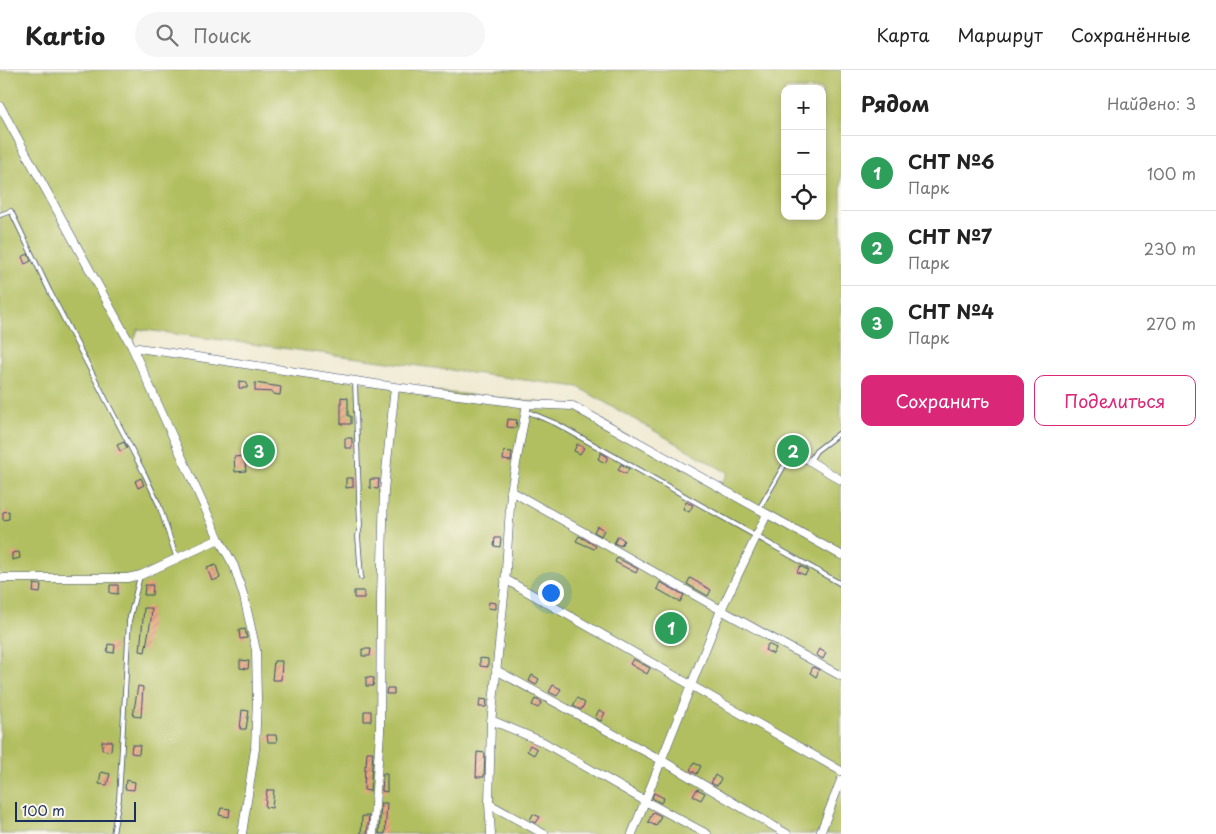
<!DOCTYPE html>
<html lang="ru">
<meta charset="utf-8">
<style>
body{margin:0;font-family:"Playpen Sans",sans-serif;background:#f6f6f6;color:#222}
.controls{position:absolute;right:15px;top:15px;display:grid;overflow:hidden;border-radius:10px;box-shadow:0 2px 8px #0003}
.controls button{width:45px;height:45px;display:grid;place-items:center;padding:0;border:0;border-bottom:1px solid #e0e0e0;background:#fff;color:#222;font:25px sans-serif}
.scale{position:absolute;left:15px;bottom:12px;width:121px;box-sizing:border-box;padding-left:5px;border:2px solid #1b2f5e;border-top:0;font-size:14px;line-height:18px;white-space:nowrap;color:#1b2f5e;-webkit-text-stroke:4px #fbf7ec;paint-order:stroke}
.you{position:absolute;left:550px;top:522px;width:18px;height:18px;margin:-12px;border:4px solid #fff;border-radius:50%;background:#1a73e8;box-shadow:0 0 0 8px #1a73e833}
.badge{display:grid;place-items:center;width:32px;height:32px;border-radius:50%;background:#db2777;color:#fff;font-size:16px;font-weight:700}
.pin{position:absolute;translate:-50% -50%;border:2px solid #fff;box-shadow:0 1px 5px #0006}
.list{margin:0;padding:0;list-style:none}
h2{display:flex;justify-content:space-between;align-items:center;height:65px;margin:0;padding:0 20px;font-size:21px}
h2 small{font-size:16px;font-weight:400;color:#767676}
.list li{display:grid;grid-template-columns:32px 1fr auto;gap:15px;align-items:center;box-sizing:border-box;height:75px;padding:0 20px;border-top:1px solid #e0e0e0}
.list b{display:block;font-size:19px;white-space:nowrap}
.list p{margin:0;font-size:16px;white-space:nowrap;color:#767676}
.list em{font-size:16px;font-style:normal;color:#767676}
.actions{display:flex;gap:10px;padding:15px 20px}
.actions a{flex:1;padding:11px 0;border:1px solid #db2777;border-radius:10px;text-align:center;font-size:18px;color:#db2777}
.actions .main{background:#db2777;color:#fff}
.icon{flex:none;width:28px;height:28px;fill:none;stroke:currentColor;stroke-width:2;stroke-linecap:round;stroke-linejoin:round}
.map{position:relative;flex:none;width:841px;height:764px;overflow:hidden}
header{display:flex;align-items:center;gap:30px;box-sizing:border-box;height:70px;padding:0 25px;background:#fff;border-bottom:1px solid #e0e0e0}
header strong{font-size:24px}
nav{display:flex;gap:28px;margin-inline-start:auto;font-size:18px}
.search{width:350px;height:45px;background:#f6f6f6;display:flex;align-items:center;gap:12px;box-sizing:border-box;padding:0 18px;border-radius:28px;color:#767676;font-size:19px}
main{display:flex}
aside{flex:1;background:#fff}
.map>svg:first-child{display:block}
</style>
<header>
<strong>Kartio</strong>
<div class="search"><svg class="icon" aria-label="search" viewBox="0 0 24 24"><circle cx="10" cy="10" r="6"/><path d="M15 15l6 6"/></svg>Поиск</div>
<nav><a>Карта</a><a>Маршрут</a><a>Сохранённые</a></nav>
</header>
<main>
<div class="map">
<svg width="841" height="764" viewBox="0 0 841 764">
<defs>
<pattern id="building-hatch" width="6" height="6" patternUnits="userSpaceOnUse" patternTransform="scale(1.25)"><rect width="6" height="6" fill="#eba581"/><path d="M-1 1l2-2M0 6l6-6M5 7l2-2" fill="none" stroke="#be876d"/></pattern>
</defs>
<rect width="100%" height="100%" fill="#fbf7ec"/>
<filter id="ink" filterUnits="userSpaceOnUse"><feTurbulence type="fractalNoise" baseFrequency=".02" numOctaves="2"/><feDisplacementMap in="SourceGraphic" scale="10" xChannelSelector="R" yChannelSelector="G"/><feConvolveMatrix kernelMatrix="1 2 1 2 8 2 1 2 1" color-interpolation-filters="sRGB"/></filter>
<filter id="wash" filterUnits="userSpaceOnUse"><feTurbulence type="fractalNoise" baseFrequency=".0096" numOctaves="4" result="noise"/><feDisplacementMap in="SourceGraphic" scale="20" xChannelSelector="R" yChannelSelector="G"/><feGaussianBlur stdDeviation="1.12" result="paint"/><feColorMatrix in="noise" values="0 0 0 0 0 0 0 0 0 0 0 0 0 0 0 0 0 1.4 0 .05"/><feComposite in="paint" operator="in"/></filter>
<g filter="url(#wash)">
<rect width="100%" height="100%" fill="#efe9d0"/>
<path fill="#b2bf61" stroke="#667760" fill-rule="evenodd" d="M0 0H841V764H0ZM785 19H822V146H785ZM138 259 578 317 728 403 719 416 573 336 395 317 132 277Z"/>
<g id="blocks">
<path fill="url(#building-hatch)" d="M28 184 31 191 25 194 22 187Z
M239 311 247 312V318H239Z
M255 313 281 317 280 325 273 324V322L255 321Z
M341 327 348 328V346H351V354H341Z
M508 349 517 350 516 358 507 357Z
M345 368H352V378H345Z
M124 372 127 378 120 381 117 375Z
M577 374 584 378 580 384 574 381Z
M504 381 512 382 511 391 503 390Z
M601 383 608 387 605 393 598 389Z
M244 386 246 401 235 402 234 387Z
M621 394 629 399 626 404 618 400Z
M141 408 144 415 138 418 135 411Z
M346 408H353V417L346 418Z
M370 409H379L378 419 370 418Z
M686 432 693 435 689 442 683 439Z
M9 441V449L3 450V442Z
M597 456 604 460 601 466 594 462Z
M579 466 596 476 594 479 576 471Z
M618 466 624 470 621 476 614 473Z
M495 468H501L500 477 494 476Z
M19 482 20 488 12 490V483Z
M617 488 638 499 636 503 615 492Z
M216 495 220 508 212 511 207 498Z
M800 496 808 500 805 505 797 502Z
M690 508 711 520 708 526 687 514Z
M660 512 684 525 680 532 657 519Z
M34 514 41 515 40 523 33 522Z
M110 515H118V524L110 523Z
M145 515H153L152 525H144Z
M354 521H364V528H354Z
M489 532 496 533V539L488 538Z
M144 538H152L151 549 145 582 140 581Z
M245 559 247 568 240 569 239 560Z
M108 574 115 575 114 583 107 582Z
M768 574 776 578 773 584 765 580Z
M362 579H371L370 586H362Z
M819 579 826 583 823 589 816 585Z
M480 588 488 589V597L480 596Z
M633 589 650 598 647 604 630 594Z
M240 590 249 591 248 599 240 598Z
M274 591H282L281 610H272Z
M813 597 819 600 816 607 810 603Z
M532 605 539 609 536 615 529 611Z
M366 607 374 608 373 616H366Z
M553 615 561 619 557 626 549 622Z
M138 616 143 617 141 647 133 646Z
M387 618H394V624H386Z
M577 628 585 633 581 640 573 636Z
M480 629 487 630 486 637H479Z
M535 629 542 632 538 638 532 635Z
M242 640 249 641 246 659H240Z
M599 640 605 643 601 651 595 648Z
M364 641H371V651H364Z
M267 665H276L277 672H268Z
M102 671H112L111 681 102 680Z
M132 675H140L139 684 131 683Z
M530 675 537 679 534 685 527 681Z
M367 682H373L370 721 364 720 365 695 366 696Z
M477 682 485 683 484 707H476Z
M694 693 701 696 697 704 690 700Z
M101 702 110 704 107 715 99 714Z
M383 704H387V722L382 721Z
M715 705 721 709 717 716 711 713Z
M126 710 135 712 134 720 125 719Z
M697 719 705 723 701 730 693 726Z
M267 720H274L272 738 265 737Z
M654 723 664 728 661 733 652 728Z
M381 733H387L385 764H379Z
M221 738 230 739 229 747 219 745Z
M653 742 661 746 656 756 648 752Z
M533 744 540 747 536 753 530 750Z
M362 746H369L367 764H361Z"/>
</g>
</g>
<g filter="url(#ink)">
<use href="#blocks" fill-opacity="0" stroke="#3b4b6f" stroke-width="1"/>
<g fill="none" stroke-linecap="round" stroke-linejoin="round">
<defs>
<path id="service" d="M0 145 11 141 50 222 145 405 159 435 177 489
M355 311 360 456 358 466 361 507
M526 341 557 354 841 514
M759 439 788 389 810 391 816 381 841 362
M113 764 119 729 129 551 140 506"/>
<path id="minor" d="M0 36 132 277 219 469 234 496 244 527 256 580 257 629 255 679 242 764
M132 277 395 317 527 334 573 336 841 485
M810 391 841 410
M511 421 721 540 841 606
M0 508H127L141 505 219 469
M505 509 841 701
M496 600 661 690 787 764
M491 650 543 672 645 731 707 764
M489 734 544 764
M373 764 380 662 381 527 384 420 395 317
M491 764 489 734 491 653 505 516 511 421 527 334
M632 764 721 540 767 444
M820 764 841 710"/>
</defs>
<use href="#service" stroke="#3b4b6f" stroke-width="5.5"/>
<use href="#minor" stroke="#3b4b6f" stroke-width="9"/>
<use href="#service" stroke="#fff" stroke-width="4"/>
<use href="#minor" stroke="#fff" stroke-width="8"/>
</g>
</g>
</svg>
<div class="controls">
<button>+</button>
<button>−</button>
<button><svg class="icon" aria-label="locate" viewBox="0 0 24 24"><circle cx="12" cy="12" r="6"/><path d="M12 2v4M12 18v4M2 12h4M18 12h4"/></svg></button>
</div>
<div class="scale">100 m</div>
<div class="you"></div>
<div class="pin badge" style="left:671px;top:558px;background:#2e9e5b">1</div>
<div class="pin badge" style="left:793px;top:381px;background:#2e9e5b">2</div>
<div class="pin badge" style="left:259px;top:381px;background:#2e9e5b">3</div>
</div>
<aside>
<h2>Рядом<small>Найдено: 3</small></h2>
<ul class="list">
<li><span class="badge" style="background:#2e9e5b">1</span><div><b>СНТ №6</b><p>Парк</p></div><em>100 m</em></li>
<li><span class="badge" style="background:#2e9e5b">2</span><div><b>СНТ №7</b><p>Парк</p></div><em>230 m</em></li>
<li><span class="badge" style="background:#2e9e5b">3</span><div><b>СНТ №4</b><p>Парк</p></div><em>270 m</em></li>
</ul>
<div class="actions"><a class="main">Сохранить</a><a>Поделиться</a></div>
</aside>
</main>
